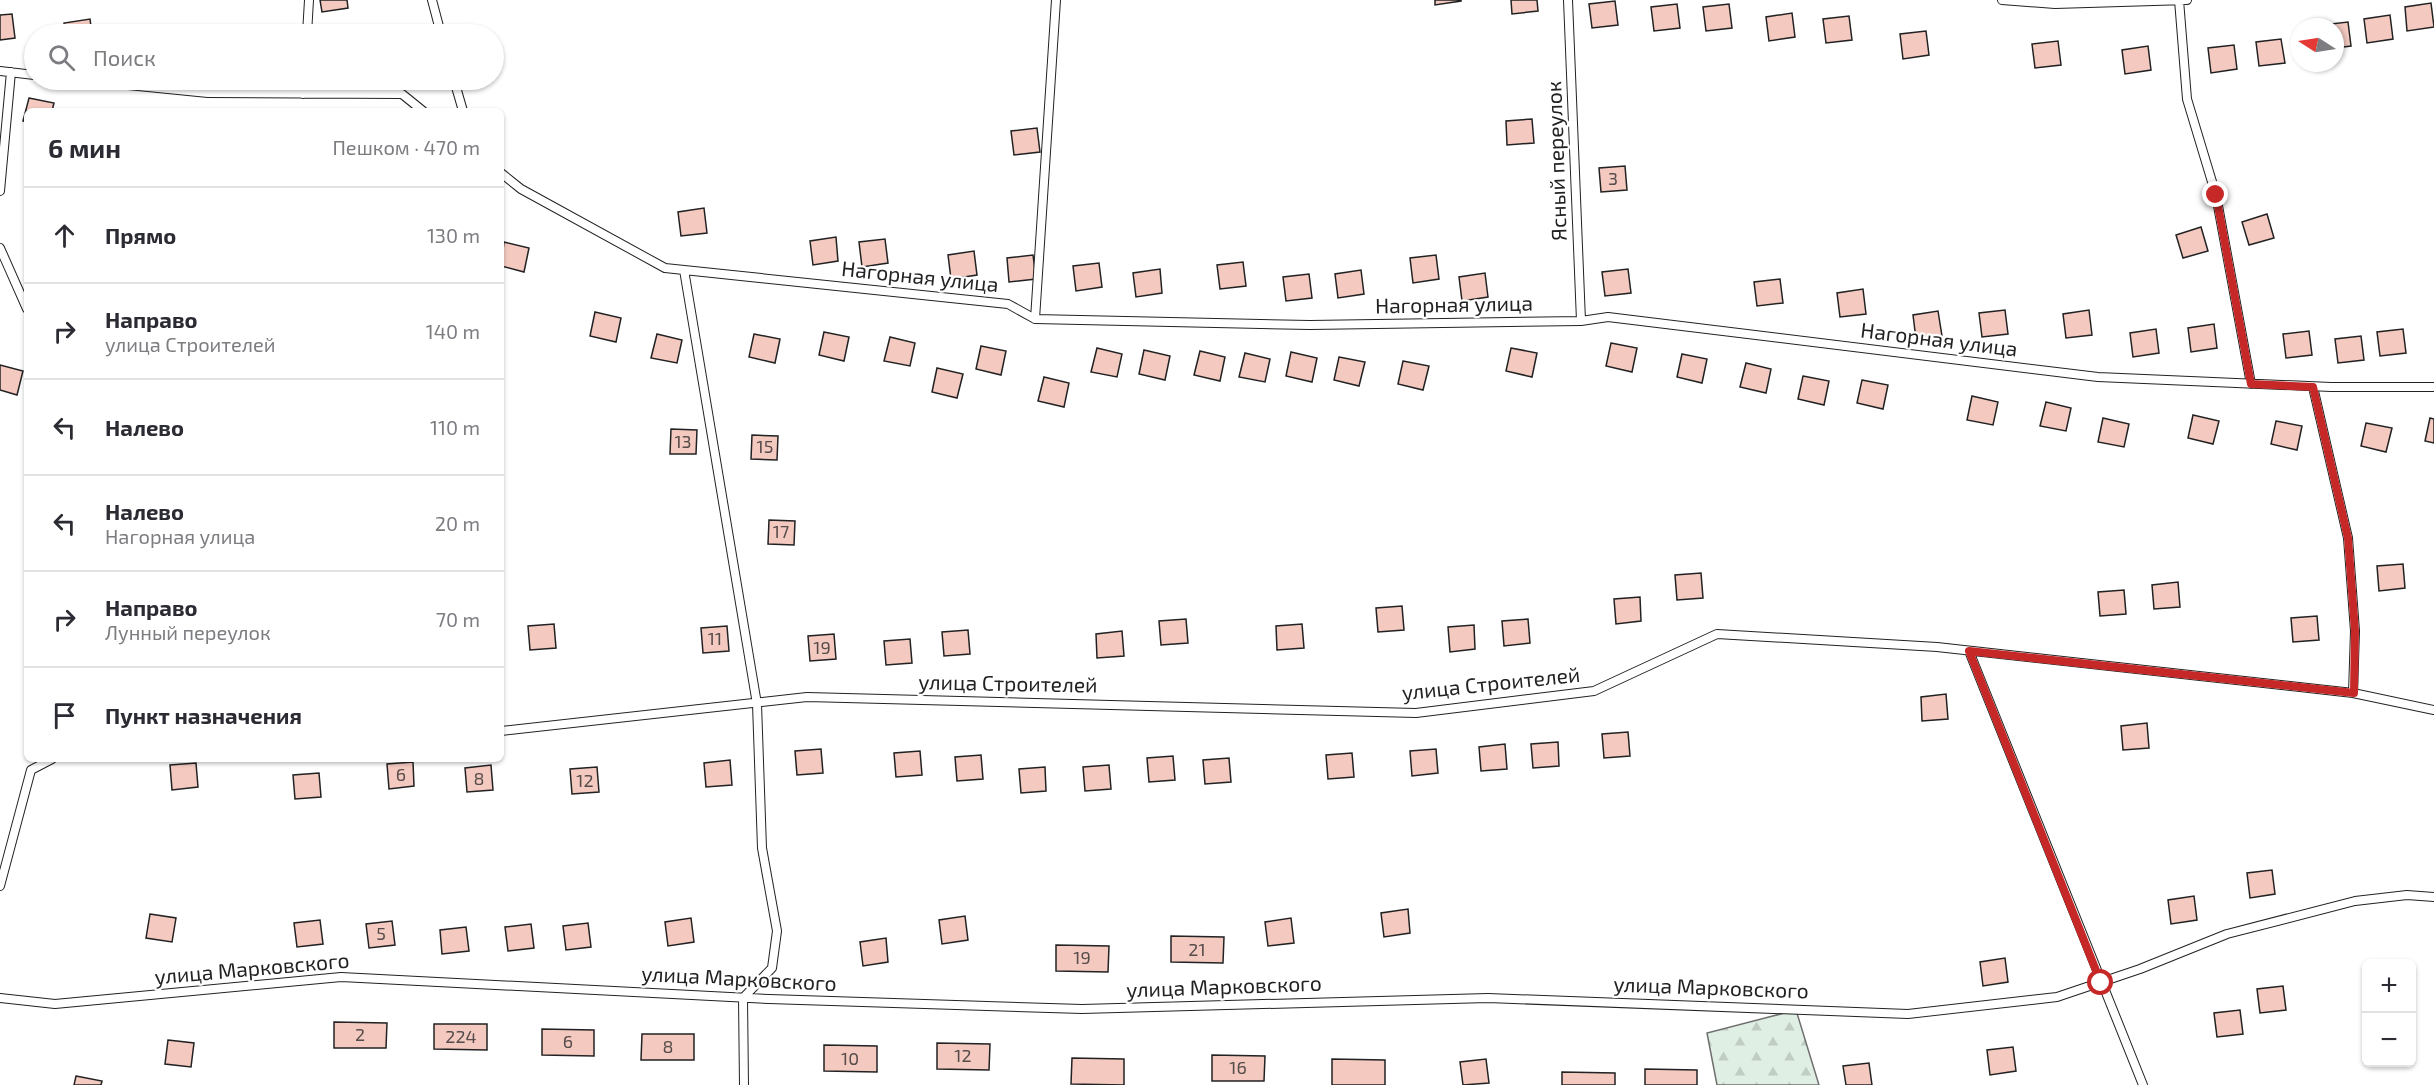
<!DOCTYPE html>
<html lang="ru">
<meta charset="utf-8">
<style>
body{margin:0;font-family:"Exo 2",sans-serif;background:#f7f7f7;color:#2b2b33}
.controls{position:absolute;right:18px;bottom:18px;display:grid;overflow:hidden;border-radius:9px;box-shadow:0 2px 4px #0004}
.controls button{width:54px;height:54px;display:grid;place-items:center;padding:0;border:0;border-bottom:2px solid #e1e1e2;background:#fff;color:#2b2b33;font:30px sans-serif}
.compass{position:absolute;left:2290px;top:18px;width:54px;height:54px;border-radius:50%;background:#fff;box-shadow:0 2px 4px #0004;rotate:282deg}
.stop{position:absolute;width:18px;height:18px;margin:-14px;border:4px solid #c62828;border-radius:50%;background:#fff}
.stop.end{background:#c62828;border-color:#fff;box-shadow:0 2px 6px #0008}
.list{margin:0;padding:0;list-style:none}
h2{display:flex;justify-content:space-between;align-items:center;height:78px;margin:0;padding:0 24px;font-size:26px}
h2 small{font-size:20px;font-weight:400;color:#7c7c81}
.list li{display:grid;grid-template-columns:39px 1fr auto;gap:18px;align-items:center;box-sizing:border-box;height:96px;padding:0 24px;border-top:2px solid #e1e1e2}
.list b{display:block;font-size:22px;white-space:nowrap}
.list p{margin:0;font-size:20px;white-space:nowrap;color:#7c7c81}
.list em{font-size:20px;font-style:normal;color:#7c7c81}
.icon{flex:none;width:33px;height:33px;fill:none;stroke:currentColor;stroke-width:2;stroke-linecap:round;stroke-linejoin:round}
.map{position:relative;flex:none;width:2434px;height:1085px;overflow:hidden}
.search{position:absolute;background:#fff;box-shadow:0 2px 4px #0004;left:24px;top:24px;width:480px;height:66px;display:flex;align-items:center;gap:15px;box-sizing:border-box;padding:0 21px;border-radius:33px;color:#7c7c81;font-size:22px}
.panel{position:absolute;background:#fff;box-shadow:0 2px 4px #0004;left:24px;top:108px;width:480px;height:654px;border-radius:9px}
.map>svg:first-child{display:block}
</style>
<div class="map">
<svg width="2434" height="1085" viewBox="0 0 2434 1085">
<defs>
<pattern id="forest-firs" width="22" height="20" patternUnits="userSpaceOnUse" patternTransform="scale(1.5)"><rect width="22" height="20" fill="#e0efe3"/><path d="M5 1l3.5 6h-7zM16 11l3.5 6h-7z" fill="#c0cdc2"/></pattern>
</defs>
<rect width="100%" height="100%" fill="#fff"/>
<path fill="url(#forest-firs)" stroke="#6f6f6f" stroke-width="1.5" d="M1796 1010 1819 1085H1717L1707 1033Z"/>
<path fill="#f3c9c0" stroke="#222" stroke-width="1.5" d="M320 0H347L348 8 322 12Z
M1435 0H1461V1L1435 5Z
M1511 0H1537L1538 11 1512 14Z
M1615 1 1618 25 1592 28 1589 4Z
M2431 3 2434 27 2407 31 2405 7Z
M1677 4 1680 28 1654 31 1651 7Z
M1729 4 1732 28 1706 31 1703 7Z
M1792 13 1795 37 1769 41 1766 17Z
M12 14 15 38 0 40V15Z
M2390 15 2393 39 2367 43 2364 19Z
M1849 16 1852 40 1826 43 1823 19Z
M90 19 92 34H66L64 23Z
M2348 22 2351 46 2335 48V27L2322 25Z
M157 27 158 34H132L131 30Z
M1926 31 1929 55 1903 59 1900 34Z
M2281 39 2285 63 2259 66 2256 42Z
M2058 41 2061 65 2035 68 2032 44Z
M2234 45 2237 69 2211 73 2208 48Z
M2148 46 2151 70 2125 74 2122 50Z
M29 98 54 103 52 111H27V122L23 121Z
M1532 119 1534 143 1507 145 1506 121Z
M1037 128 1040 152 1014 155 1011 131Z
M1625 166 1627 190 1601 192 1599 168Z
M704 208 707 233 681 236 678 212Z
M2267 214 2274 238 2249 245 2242 222Z
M2201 227 2208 251 2183 258 2176 235Z
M836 237 838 261 813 265 810 241Z
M885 239 888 263 862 267 859 242Z
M504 242 529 248 524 272 501 266Z
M974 251 977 275 951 279 948 255Z
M1033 255 1036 279 1009 282 1007 258Z
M1436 255 1439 279 1413 283 1410 258Z
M1243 262 1246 286 1220 289 1217 265Z
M1099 263 1102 287 1076 291 1073 266Z
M1160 269 1162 293 1136 297 1133 273Z
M1628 269 1631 293 1605 296 1602 272Z
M1361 270 1364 294 1338 298 1335 274Z
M1485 273 1488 297 1462 301 1459 277Z
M1309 274 1312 298 1286 301 1283 277Z
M1780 279 1783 303 1757 306 1754 282Z
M1863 289 1866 314 1840 317 1837 293Z
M2005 310 2008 334 1982 337 1979 313Z
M2089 310 2092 335 2066 338 2063 314Z
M1938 311 1942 336 1916 339 1913 315Z
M595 312 621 318 616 342 590 336Z
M2214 324 2217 348 2191 352 2188 328Z
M2156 329 2159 353 2133 357 2130 333Z
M2403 329 2406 353 2380 356 2377 332Z
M2309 331 2312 355 2286 358 2283 334Z
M824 332 849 337 844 361 819 355Z
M657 334 682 340 677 363 651 358Z
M754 334 780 339 775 363 749 357Z
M2361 336 2364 360 2338 363 2335 339Z
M890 337 915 343 910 366 884 361Z
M1611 343 1637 348 1632 372 1606 366Z
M981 346 1006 351 1001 375 976 369Z
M1097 348 1122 354 1117 377 1091 372Z
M1511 348 1537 353 1532 377 1506 371Z
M1144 350 1170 356 1165 380 1139 374Z
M1200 351 1225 357 1220 381 1194 375Z
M1291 352 1317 358 1312 382 1286 376Z
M1245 353 1270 359 1265 382 1239 377Z
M1682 354 1707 359 1702 383 1677 377Z
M1339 357 1365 362 1359 386 1334 380Z
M1403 361 1429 366 1423 390 1398 384Z
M1746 363 1771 369 1766 393 1740 387Z
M0 365 23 371 17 395 0 390Z
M937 368 963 374 957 398 932 392Z
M1803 376 1829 381 1824 405 1798 399Z
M1044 377 1069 383 1064 407 1038 401Z
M1862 380 1888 385 1883 409 1857 403Z
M1972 396 1998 402 1993 425 1967 420Z
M2046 402 2071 408 2066 431 2040 426Z
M2193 415 2219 421 2213 444 2188 438Z
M2103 418 2129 424 2124 447 2098 442Z
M2430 418 2434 419V443L2425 441Z
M2276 421 2302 426 2297 450 2271 444Z
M2366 423 2392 428 2386 452 2361 446Z
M671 429 697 430 696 454H670Z
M752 435 778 436 777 460 751 459Z
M769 520 795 521 794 545 768 544Z
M2403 564 2405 588 2379 591 2377 566Z
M1701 573 1703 598 1677 600 1675 575Z
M2178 582 2180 607 2154 609 2152 585Z
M2124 590 2126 614 2100 616 2098 592Z
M1640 597 1641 621 1616 624 1614 599Z
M1402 606 1404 630 1378 632 1376 608Z
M2317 616 2319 640 2293 642 2291 618Z
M1186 619 1188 643 1161 645 1159 621Z
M1528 619 1530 643 1504 646 1502 621Z
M554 624 556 648 530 650 528 626Z
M1302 624 1304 648 1277 650 1276 626Z
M1474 625 1475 649 1450 652 1448 627Z
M727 626 729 651 703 653 701 628Z
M968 630 970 654 944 656 942 632Z
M1122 631 1124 656 1097 658 1096 634Z
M834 634 836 659 810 661 808 636Z
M910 639 912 663 886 665 884 641Z
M1946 694 1948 719 1922 721 1921 697Z
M2147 723 2149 748 2123 750 2121 726Z
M1628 732 1630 756 1604 758 1602 734Z
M1558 742 1559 766 1533 768 1531 744Z
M1505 744 1507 769 1481 771 1479 747Z
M821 749 823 773 797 775 795 751Z
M1436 749 1438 773 1412 776 1410 751Z
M920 751 922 775 896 777 894 753Z
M1352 753 1354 777 1328 779 1326 755Z
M981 755 983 779 957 781 955 757Z
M1173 756 1175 780 1149 782 1147 758Z
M1229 758 1231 782 1205 784 1203 760Z
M730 760 732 785 706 787 704 763Z
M413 762 414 786 389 789 387 764Z
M196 763 198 787 172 790 170 765Z
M491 765 493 790 467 792 465 768Z
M1109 765 1111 789 1085 791 1083 767Z
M597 767 599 792 572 794 570 769Z
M1045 767 1046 791 1021 793 1019 769Z
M319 773 321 797 295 799 293 775Z
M2272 870 2275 894 2250 898 2247 873Z
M2194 896 2197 920 2171 924 2168 900Z
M1408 909 1410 933 1384 937 1381 913Z
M150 914 176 918 172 942 146 938Z
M965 916 968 940 942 944 939 920Z
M691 918 694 942 668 946 665 922Z
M1291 918 1294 943 1268 946 1265 922Z
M320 920 323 944 297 947 294 923Z
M392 921 395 945 369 948 366 924Z
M588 923 591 947 566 950 563 926Z
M531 924 534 948 508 951 505 927Z
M466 927 469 951 442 954 440 930Z
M1171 936 1224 937 1223 963 1171 962Z
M886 938 888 962 863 966 860 942Z
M1056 945 1109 946 1108 972 1056 971Z
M2005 958 2008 982 1983 986 1980 962Z
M2283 986 2286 1010 2260 1013 2257 989Z
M2240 1010 2243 1034 2217 1037 2214 1013Z
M334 1022 387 1023 386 1048H334Z
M434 1024H487V1050L434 1049Z
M542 1029 594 1030V1056L542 1055Z
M642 1034H694V1060H641Z
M168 1040 194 1043 191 1067 165 1064Z
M937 1043 990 1044 989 1070 937 1069Z
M824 1045 877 1046V1072L824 1071Z
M2013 1047 2016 1071 1990 1075 1987 1050Z
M1212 1055 1265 1056 1264 1081H1212Z
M1072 1058 1124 1059V1085L1071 1084Z
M1332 1059 1385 1060V1085H1332Z
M1486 1059 1489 1083 1463 1085 1460 1062Z
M1869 1063 1872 1085H1846L1843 1066Z
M1645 1069 1697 1070V1085H1645Z
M1562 1072 1615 1073V1085H1562Z
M76 1076 102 1081 101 1085H74Z"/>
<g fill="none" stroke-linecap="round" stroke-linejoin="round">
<defs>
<path id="lane" d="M432 0 441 34
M1568 0 1581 321
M2002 0 2055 4 2187 0
M2179 0 2187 99 2216 195 2251 384
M307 34 309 0
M0 71 34 75
M78 80 208 93 402 94 423 111
M454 80 463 111
M303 94 304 80
M501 173 521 189 665 268 1008 304 1035 319 1310 325 1581 321 1608 317 2098 377 2331 387H2434
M0 191 11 72
M0 248 27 309
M684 270 757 704 762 848 777 931 772 968 743 998 744 1085
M1035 319 1056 0
M2313 387 2348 538 2355 631 2353 693
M1969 651 2143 1085
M501 731 807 697 1416 713 1594 691 1717 634 1937 647 2353 693 2434 710
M0 886 31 770 52 759
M0 998 55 1004 341 977 769 999 1082 1009 1488 998 1908 1014 2057 997 2140 969 2227 934 2355 901 2407 895 2434 897"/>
</defs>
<use href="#lane" stroke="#222" stroke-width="10"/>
<use href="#lane" stroke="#fff" stroke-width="8"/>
</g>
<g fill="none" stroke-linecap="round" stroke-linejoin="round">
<path stroke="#c62828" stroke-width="8" d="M2101 983 1969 651 2354 693 2355 631 2348 538 2313 387 2251 384 2216 195"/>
</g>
<g text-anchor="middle" stroke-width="4.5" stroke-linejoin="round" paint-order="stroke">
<g font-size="18" fill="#564c4a">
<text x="1613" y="185">3</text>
<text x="683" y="448">13</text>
<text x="765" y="453">15</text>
<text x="781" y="538">17</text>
<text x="715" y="645">11</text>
<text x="822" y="654">19</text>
<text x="401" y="781">6</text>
<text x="479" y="785">8</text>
<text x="585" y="787">12</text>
<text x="381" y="940">5</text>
<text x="1197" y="956">21</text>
<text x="1082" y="964">19</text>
<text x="360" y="1041">2</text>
<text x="461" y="1043">224</text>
<text x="568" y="1048">6</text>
<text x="668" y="1053">8</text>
<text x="963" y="1062">12</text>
<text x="850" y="1065">10</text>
<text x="1238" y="1074">16</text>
</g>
<g font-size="21" fill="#222" stroke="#fff">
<text transform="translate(1557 161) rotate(-92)" y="7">Ясный переулок</text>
<text transform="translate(920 277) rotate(6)" y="7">Нагорная улица</text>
<text transform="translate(1454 305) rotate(-1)" y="7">Нагорная улица</text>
<text transform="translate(1939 340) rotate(7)" y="7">Нагорная улица</text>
<text transform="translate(1008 684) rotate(1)" y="7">улица Строителей</text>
<text transform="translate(1491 684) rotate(-6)" y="7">улица Строителей</text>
<text transform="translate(252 969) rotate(-5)" y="7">улица Марковского</text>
<text transform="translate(739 979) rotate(3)" y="7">улица Марковского</text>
<text transform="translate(1224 987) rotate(-2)" y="7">улица Марковского</text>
<text transform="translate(1711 988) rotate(2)" y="7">улица Марковского</text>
</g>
</g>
</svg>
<div class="controls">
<button>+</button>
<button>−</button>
</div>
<svg class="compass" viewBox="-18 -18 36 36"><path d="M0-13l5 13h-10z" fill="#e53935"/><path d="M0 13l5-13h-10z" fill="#7c7c81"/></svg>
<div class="stop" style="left:2101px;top:983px"></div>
<div class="stop end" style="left:2216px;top:195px"></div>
<div class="search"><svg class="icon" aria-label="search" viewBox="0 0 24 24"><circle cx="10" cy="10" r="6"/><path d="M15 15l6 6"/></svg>Поиск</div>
<section class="panel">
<h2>6 мин<small>Пешком · 470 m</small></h2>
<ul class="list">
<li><svg class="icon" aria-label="ahead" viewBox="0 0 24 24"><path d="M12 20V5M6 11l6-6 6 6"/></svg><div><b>Прямо</b></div><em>130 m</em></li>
<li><svg class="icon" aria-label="right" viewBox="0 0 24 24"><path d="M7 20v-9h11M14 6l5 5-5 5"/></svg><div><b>Направо</b><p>улица Строителей</p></div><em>140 m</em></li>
<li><svg class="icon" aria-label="left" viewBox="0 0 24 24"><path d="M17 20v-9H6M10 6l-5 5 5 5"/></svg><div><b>Налево</b></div><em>110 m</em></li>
<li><svg class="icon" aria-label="left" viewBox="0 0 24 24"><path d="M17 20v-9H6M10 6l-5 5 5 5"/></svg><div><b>Налево</b><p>Нагорная улица</p></div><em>20 m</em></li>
<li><svg class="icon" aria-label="right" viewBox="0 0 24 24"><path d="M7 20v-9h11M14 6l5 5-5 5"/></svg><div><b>Направо</b><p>Лунный переулок</p></div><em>70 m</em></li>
<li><svg class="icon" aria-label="arrive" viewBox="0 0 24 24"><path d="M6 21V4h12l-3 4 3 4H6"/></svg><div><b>Пункт назначения</b></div></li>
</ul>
</section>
</div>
